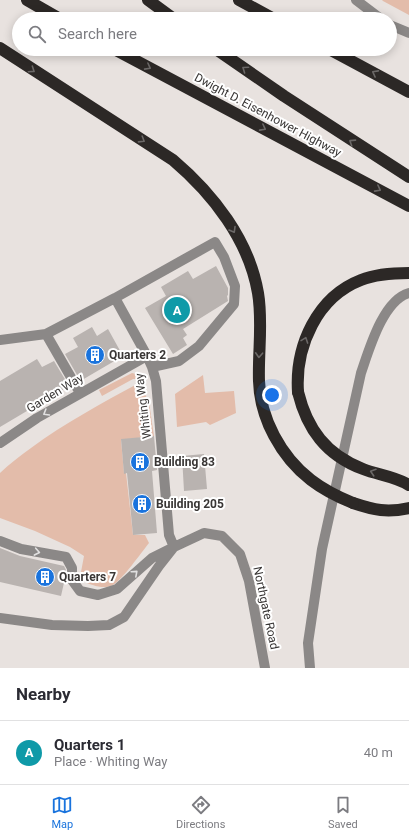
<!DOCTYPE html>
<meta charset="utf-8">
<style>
body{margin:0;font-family:Roboto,sans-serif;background:#f7f7f7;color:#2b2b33}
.you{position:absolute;left:272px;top:395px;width:14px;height:14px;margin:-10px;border:3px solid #fff;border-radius:50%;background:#1a73e8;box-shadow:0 0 0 6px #1a73e833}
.badge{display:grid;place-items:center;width:26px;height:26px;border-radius:50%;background:#1973dd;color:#fff;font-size:13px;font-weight:700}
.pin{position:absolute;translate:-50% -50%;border:2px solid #fff;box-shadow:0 1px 4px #0006}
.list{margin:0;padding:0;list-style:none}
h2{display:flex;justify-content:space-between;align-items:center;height:52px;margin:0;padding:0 16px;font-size:17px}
h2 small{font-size:13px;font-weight:400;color:#7c7c81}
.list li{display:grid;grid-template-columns:26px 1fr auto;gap:12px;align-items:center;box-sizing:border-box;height:64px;padding:0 16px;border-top:1px solid #e1e1e2}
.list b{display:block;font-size:15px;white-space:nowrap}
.list p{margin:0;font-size:13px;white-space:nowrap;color:#7c7c81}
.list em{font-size:13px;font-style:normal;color:#7c7c81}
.icon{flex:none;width:22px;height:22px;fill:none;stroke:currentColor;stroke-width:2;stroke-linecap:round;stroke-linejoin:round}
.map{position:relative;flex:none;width:409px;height:668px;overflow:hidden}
.search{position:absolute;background:#fff;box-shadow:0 2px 10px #0003;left:12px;right:12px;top:12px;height:44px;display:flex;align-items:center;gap:10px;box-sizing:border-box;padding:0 14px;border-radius:22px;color:#7c7c81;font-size:15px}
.sheet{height:116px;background:#fff}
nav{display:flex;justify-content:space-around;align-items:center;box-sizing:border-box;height:56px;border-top:1px solid #e1e1e2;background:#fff;font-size:11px;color:#7c7c81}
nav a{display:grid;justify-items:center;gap:2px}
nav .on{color:#1973dd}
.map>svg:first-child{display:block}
</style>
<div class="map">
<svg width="409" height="668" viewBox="0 0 409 668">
<rect width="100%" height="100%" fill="#e8e2df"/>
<path fill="#e3bcaa" d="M382 0H409V15L383 1Z
M132 373 140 375 137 379H133L102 396 99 390Z
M203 375 205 393 234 391 236 413 210 425 206 422 177 427 175 394Z
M139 383 149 402 154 436 121 440 124 473H126L133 535H145L149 543C141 553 122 580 113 585 104 590 91 585 83 581L81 572 84 556 70 547 35 531 0 518V473C9 464 20 456 31 448 65 423 102 403 139 383Z"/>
<path fill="#b9b3b0" d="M216 266 228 288V295L227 296 228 301 183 329 187 335 183 338 187 345 173 354 145 308 166 296 161 287 188 271 193 279Z
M92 327 97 336 108 329 123 356 82 380 81 379 80 380 65 354 78 347 73 338Z
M37 359 42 367 54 361 69 386 0 427V381Z
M154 436 157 470 152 471 157 533 133 535 127 473 124 474 121 439Z
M204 454 207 489 184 491 182 456Z
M0 548 20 556 64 566 66 570V574L61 596 0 582Z"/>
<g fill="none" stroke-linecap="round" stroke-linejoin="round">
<path stroke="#8b8887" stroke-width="10" d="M356 0 381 19
M390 25 409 33
M115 298 215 242 224 257 235 286 234 304 199 346 179 361 152 367
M46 334 80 393
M0 340 46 334 115 298 147 356 152 367 156 381 169 535 174 547 152 558 117 589 98 595 80 591 72 580V568L66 557 21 549 0 541
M0 443 37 418 147 356
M0 618 52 625 88 626 109 625 124 617 159 566 174 547 204 533 222 536 240 554 249 581 265 668
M310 668 308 643 322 549 361 373C369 350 383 300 409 293"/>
<path stroke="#2c2826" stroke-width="12" d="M27 0 60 19
M148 0 174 19
M239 0 274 19
M114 49 409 206
M216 49 284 96 409 177
M329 49 409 92
M298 392C295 346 317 297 361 280 376 274 393 273 409 273
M353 503C374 510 387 513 409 508"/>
<path stroke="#2c2826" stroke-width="12" d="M0 48 173 160C213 194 249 240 258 293 263 322 258 351 259 381 260 418 281 457 311 480 324 490 338 497 353 503
M298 392C307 429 326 455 363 469 378 475 394 476 409 485"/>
</g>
<defs><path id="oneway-chevron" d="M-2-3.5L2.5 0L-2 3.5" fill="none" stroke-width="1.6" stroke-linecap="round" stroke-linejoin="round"/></defs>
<g stroke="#6b6867">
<use href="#oneway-chevron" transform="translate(148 67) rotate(28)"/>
<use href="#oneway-chevron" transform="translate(245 69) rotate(-145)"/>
<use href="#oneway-chevron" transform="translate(32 70) rotate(34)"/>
<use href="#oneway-chevron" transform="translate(375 73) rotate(-152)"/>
<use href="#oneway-chevron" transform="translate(263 128) rotate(28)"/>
<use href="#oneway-chevron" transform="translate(142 140) rotate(32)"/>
<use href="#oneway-chevron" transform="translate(352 142) rotate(-147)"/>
<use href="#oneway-chevron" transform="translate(378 189) rotate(28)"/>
<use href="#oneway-chevron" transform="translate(233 230) rotate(60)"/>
<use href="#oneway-chevron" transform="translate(305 340) rotate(-70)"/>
<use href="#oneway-chevron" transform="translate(259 355) rotate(93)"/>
<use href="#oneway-chevron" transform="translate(373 472) rotate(-162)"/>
</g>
<g stroke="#e2e1e1">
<use href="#oneway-chevron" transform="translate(46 413) rotate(149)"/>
<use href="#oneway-chevron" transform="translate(37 552) rotate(11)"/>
<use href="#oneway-chevron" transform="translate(135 573) rotate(-42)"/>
</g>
<defs>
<symbol id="building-disc" viewBox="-11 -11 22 22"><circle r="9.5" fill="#1973dd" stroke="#fff"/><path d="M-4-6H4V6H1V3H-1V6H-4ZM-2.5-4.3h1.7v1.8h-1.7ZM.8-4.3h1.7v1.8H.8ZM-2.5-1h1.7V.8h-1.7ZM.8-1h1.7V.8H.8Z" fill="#fff"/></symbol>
</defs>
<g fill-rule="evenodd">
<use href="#building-disc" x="84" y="344" width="22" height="22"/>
<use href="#building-disc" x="129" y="451" width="22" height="22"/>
<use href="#building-disc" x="131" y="493" width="22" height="22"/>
<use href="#building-disc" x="34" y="566" width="22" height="22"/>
</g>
<g text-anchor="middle" stroke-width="4" stroke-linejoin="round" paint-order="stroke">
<g font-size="12" fill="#393635" stroke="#fff">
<text transform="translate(268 115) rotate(28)" y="4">Dwight D. Eisenhower Highway</text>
<text transform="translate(55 393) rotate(-31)" y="4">Garden Way</text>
<text transform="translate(143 406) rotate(-97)" y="4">Whiting Way</text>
<text transform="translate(266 608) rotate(78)" y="4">Northgate Road</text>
</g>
<g font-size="12" font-weight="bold" fill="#393635" stroke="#fff" text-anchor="start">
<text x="109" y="359">Quarters 2</text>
<text x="154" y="466">Building 83</text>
<text x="156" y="508">Building 205</text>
<text x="59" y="581">Quarters 7</text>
</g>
</g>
</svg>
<div class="you"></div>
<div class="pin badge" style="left:177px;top:310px;background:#0f9aa8">A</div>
<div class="search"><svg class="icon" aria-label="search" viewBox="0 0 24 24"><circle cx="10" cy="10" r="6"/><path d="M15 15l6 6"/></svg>Search here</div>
</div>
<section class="sheet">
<h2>Nearby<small></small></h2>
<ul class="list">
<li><span class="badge" style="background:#0f9aa8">A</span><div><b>Quarters 1</b><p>Place · Whiting Way</p></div><em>40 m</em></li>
</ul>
</section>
<nav>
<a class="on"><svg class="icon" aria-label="map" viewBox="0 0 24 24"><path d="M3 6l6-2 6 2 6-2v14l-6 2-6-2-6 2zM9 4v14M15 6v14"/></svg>Map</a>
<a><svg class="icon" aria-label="directions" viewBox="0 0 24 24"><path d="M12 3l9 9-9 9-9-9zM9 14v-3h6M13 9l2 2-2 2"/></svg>Directions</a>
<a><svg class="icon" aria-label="saved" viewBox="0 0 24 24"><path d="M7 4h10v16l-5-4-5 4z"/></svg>Saved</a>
</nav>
